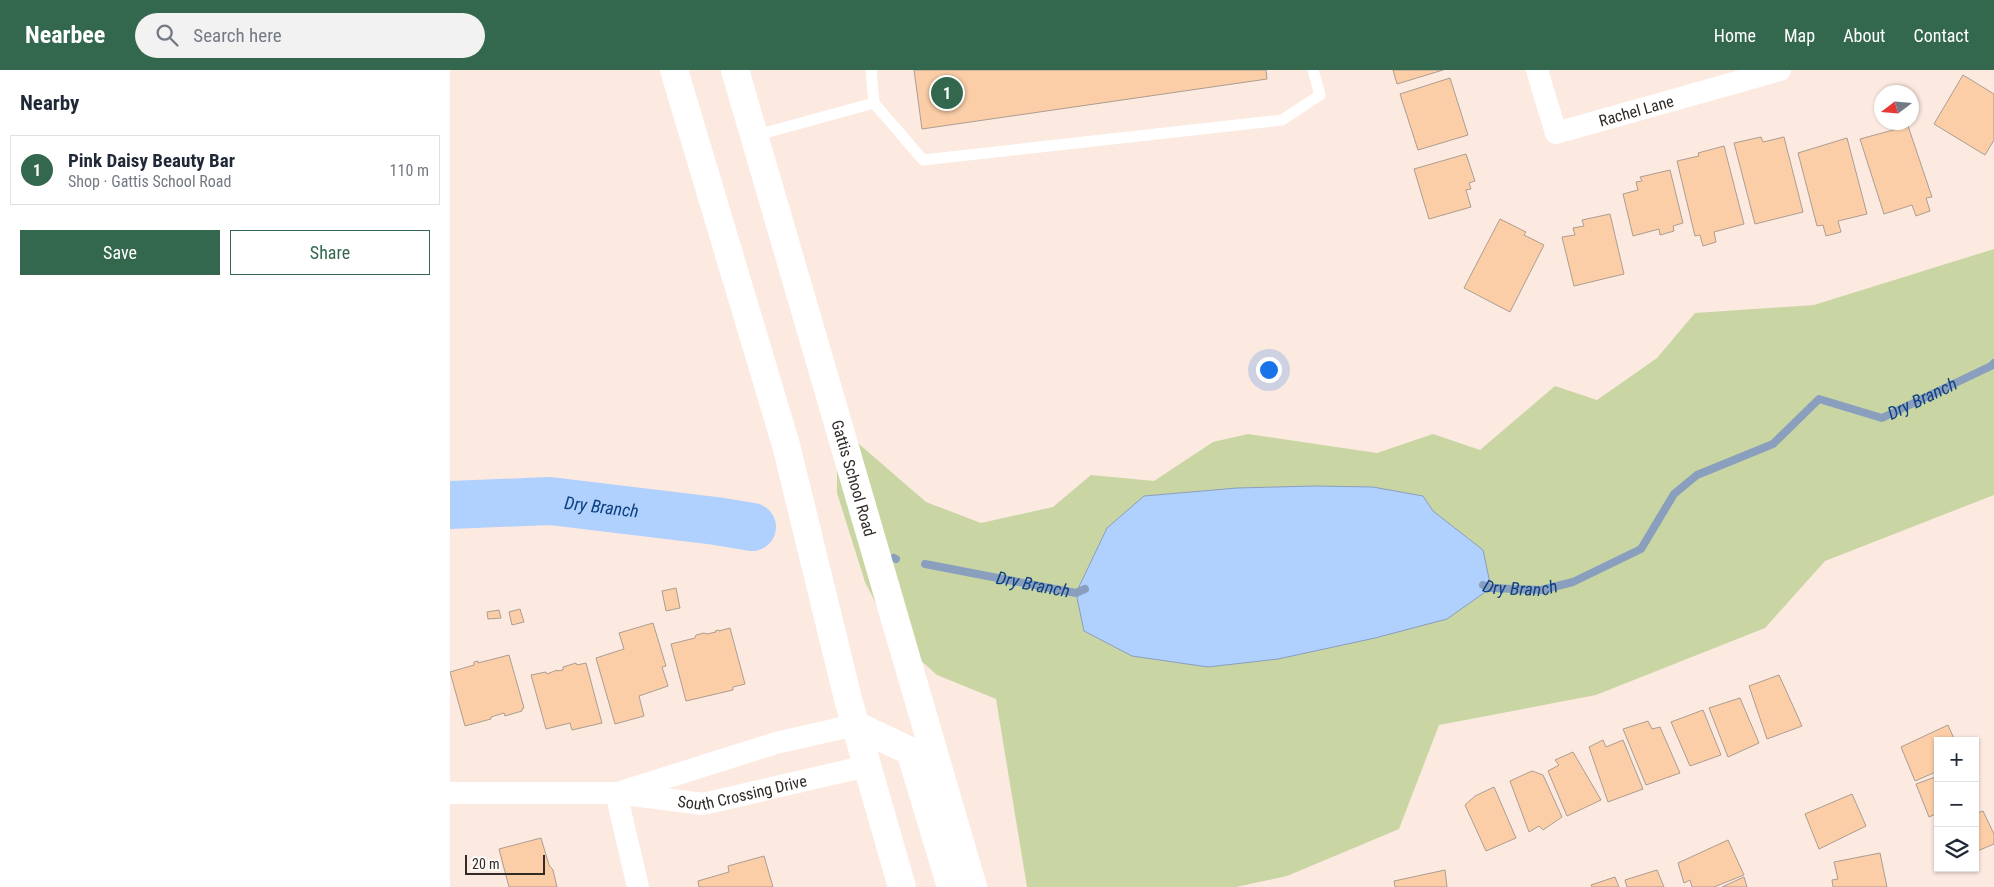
<!DOCTYPE html>
<meta charset="utf-8">
<style>
body{margin:0;font-family:"Roboto Condensed",sans-serif;background:#f2f2f3;color:#1f2937}
.controls{position:absolute;right:15px;bottom:15px;display:grid;overflow:hidden;border-radius:0px;box-shadow:0 1px 4px #0004}
.controls button{width:45px;height:45px;display:grid;place-items:center;padding:0;border:0;border-bottom:1px solid #e0e1e3;background:#fff;color:#1f2937;font:25px sans-serif}
.compass{position:absolute;left:1424px;top:15px;width:45px;height:45px;border-radius:50%;background:#fff;box-shadow:0 1px 4px #0004;rotate:254deg}
.scale{position:absolute;left:15px;bottom:12px;width:80px;box-sizing:border-box;padding-left:5px;border:2px solid #312a27;border-top:0;font-size:14px;line-height:18px;white-space:nowrap;color:#312a27;-webkit-text-stroke:4px #fdfaf8;paint-order:stroke}
.you{position:absolute;left:818px;top:299px;width:18px;height:18px;margin:-12px;border:4px solid #fff;border-radius:50%;background:#1a73e8;box-shadow:0 0 0 8px #1a73e833}
.badge{display:grid;place-items:center;width:32px;height:32px;border-radius:50%;background:#33684e;color:#fff;font-size:16px;font-weight:700}
.pin{position:absolute;translate:-50% -50%;border:2px solid #fff;box-shadow:0 1px 5px #0006}
.list{margin:0;padding:0;list-style:none}
h2{display:flex;justify-content:space-between;align-items:center;height:65px;margin:0;padding:0 20px;font-size:21px}
h2 small{font-size:16px;font-weight:400;color:#747a83}
.list li{display:grid;grid-template-columns:32px 1fr auto;gap:15px;align-items:center;box-sizing:border-box;height:70px;margin:0 10px 10px;padding:0 10px;border:1px solid #e0e1e3;border-radius:0px}
.list b{display:block;font-size:19px;white-space:nowrap}
.list p{margin:0;font-size:16px;white-space:nowrap;color:#747a83}
.list em{font-size:16px;font-style:normal;color:#747a83}
.actions{display:flex;gap:10px;padding:15px 20px}
.actions a{flex:1;padding:11px 0;border:1px solid #33684e;border-radius:0px;text-align:center;font-size:18px;color:#33684e}
.actions .main{background:#33684e;color:#fff}
.icon{flex:none;width:28px;height:28px;fill:none;stroke:currentColor;stroke-width:2;stroke-linecap:round;stroke-linejoin:round}
.map{position:relative;flex:none;width:1544px;height:817px;overflow:hidden}
header{display:flex;align-items:center;gap:30px;box-sizing:border-box;height:70px;padding:0 25px;background:#33684e;color:#fff}
header strong{font-size:24px}
nav{display:flex;gap:28px;margin-inline-start:auto;font-size:18px}
.search{width:350px;height:45px;background:#f2f2f3;display:flex;align-items:center;gap:12px;box-sizing:border-box;padding:0 18px;border-radius:28px;color:#747a83;font-size:19px}
main{display:flex}
aside{flex:1;background:#fff}
.map>svg:first-child{display:block}
</style>
<header>
<strong>Nearbee</strong>
<div class="search"><svg class="icon" aria-label="search" viewBox="0 0 24 24"><circle cx="10" cy="10" r="6"/><path d="M15 15l6 6"/></svg>Search here</div>
<nav><a>Home</a><a>Map</a><a>About</a><a>Contact</a></nav>
</header>
<main>
<aside>
<h2>Nearby<small></small></h2>
<ul class="list">
<li><span class="badge">1</span><div><b>Pink Daisy Beauty Bar</b><p>Shop · Gattis School Road</p></div><em>110 m</em></li>
</ul>
<div class="actions"><a class="main">Save</a><a>Share</a></div>
</aside>
<div class="map">
<svg width="1544" height="817" viewBox="0 0 1544 817">
<rect width="100%" height="100%" fill="#fce9e0"/>
<path fill="#c9d6a3" d="M1544 179V425L1375 491 1315 558 1146 625 989 655 949 759 837 806 786 817H577L546 629 487 605 442 565 415 512 387 423V355L476 432 531 453 603 437 641 405 704 411 763 372 798 364 927 383 983 364 1030 380 1105 316 1147 330 1207 288 1245 243 1364 235Z"/>
<path fill="#b0d0fe" stroke="#8a9ebe" d="M864 416 923 417 973 426 983 441 1033 480 1041 518 997 549 925 568 828 589 758 597 682 586 634 561 626 523 657 458 694 426 787 418Z"/>
<g fill="none" stroke-linecap="round" stroke-linejoin="round">
<g stroke="#8a9ebe" stroke-width="8">
<path d="M444 488 446 489"/>
<path id="s1" d="M475 494 626 523 635 519"/>
<path id="s2" d="M1033 515 1041 518 1091 520 1123 512 1191 479 1224 424 1247 405 1323 374 1369 329 1432 348 1541 296 1544 293"/>
</g>
<path stroke="#b0d0fe" stroke-width="48" id="s3" d="M0 435 100 431 266 451 302 457"/>
</g>
<path fill="#fccea8" stroke="#ac9d91" d="M464 0H816L817 9 472 59Z
M943 0H993L947 14Z
M1513 5 1544 24V70L1535 85 1484 54Z
M1000 8 1018 65 968 80 950 24Z
M1458 56 1482 127 1476 128 1480 141 1466 146 1462 135 1434 144 1410 69Z
M1311 67 1313 72 1334 67 1353 142 1305 154 1284 73Z
M1397 68 1417 144 1388 151 1391 162 1376 166 1373 155 1367 156 1348 83Z
M1274 76 1294 154 1264 162 1266 172 1253 176 1250 165 1245 166 1227 91 1249 86 1248 83Z
M1016 84 1025 111 1019 113 1021 119 1016 120 1021 137 979 149 964 99Z
M1220 100 1233 153 1223 156 1224 161 1210 165 1209 159 1183 166 1173 124 1188 120 1186 112 1192 111 1190 107Z
M1160 144 1174 204 1124 216 1112 167 1125 165 1123 158 1134 156 1132 150Z
M1050 149 1076 162 1074 165 1094 175 1060 242 1014 218Z
M226 518 230 538 216 541 212 521Z
M70 539 74 552 62 555 59 542Z
M49 540 51 548 38 549 37 542Z
M203 553 216 596 212 597 218 616 189 626 194 646 165 654 146 588 174 579 169 563Z
M280 558 295 614 283 617V620L236 631 221 574 245 568 246 565 254 563 257 564 266 562 265 561 269 560V561Z
M59 585 74 638 72 639V641L55 646 54 643 41 647V649L15 656 0 602 24 595V592L28 591V593Z
M126 593 127 595 136 593 152 653 122 660 120 653 96 659 81 605 96 602 97 604 107 600V601L113 600V597Z
M1329 605 1352 656 1317 669 1299 616Z
M1290 628 1309 673 1278 687 1259 638Z
M1253 640 1271 685 1240 696 1221 652Z
M1198 651 1202 659 1210 657 1230 703 1196 715 1173 659Z
M1498 655 1505 671H1488V701L1465 711 1451 677Z
M1153 670 1156 677 1173 670 1193 719 1158 732 1139 677Z
M1123 682 1151 730 1117 746 1098 701 1109 695 1105 690Z
M1082 701 1093 705 1112 747 1093 760 1089 756 1079 762 1060 711Z
M1488 706V743L1479 747 1466 714Z
M1044 717 1066 768 1036 781 1015 735 1025 726Z
M1402 724 1416 756 1369 779 1355 744Z
M1533 741 1544 764V774L1525 782V744Z
M91 768 99 795 103 800 107 817H59L49 779Z
M1278 770 1294 805 1264 817H1242L1240 810 1234 813 1228 793Z
M1430 783 1437 817H1383L1382 810 1388 809 1384 792Z
M314 786 323 817H249L248 811 279 802 278 796Z
M995 800 997 817H945L944 811Z
M1207 800 1214 817H1177L1175 810Z
M1165 807 1169 817H1142L1141 815Z
M1294 807 1297 817H1272Z"/>
<g fill="none" stroke-linecap="round" stroke-linejoin="round">
<path stroke="#fff" stroke-width="11" d="M421 0 424 33 473 90 832 50 870 25 863 0
M304 66 424 33"/>
<g stroke="#fff" stroke-width="22">
<path id="s4" d="M1087 0 1106 63 1330 0"/>
<path d="M174 721 326 673 405 655"/>
<path id="s5" d="M0 723H166L253 734 417 696"/>
<path d="M166 723 188 817"/>
</g>
<g stroke="#fff" stroke-width="28">
<path d="M224 0 336 375 398 629 452 817"/>
<path id="s6" d="M285 0 523 817"/>
<path d="M405 655 460 681 501 817"/>
</g>
</g>
<g text-anchor="middle" stroke-width="4" stroke-linejoin="round" paint-order="stroke">
<g font-size="16" fill="#312a27" stroke="#fdfaf8">
<text dy="6" stroke="none"><textPath href="#s4" startOffset="149">Rachel Lane</textPath></text>
<text dy="6" stroke="none"><textPath href="#s6" startOffset="425">Gattis School Road</textPath></text>
<text dy="6" stroke="none"><textPath href="#s5" startOffset="294">South Crossing Drive</textPath></text>
</g>
<g font-size="18" font-style="italic" fill="#0d4181" stroke="#fdfaf8">
<text dy="6" stroke="none"><textPath href="#s2" startOffset="518">Dry Branch</textPath></text>
<text dy="6" stroke="none"><textPath href="#s3" startOffset="152">Dry Branch</textPath></text>
<text dy="6" stroke="none"><textPath href="#s2" startOffset="38">Dry Branch</textPath></text>
<text dy="6" stroke="none"><textPath href="#s1" startOffset="110">Dry Branch</textPath></text>
</g>
</g>
</svg>
<div class="controls">
<button>+</button>
<button>−</button>
<button><svg class="icon" aria-label="layers" viewBox="0 0 24 24"><path d="M12 4l9 5-9 5-9-5zM3 14l9 5 9-5"/></svg></button>
</div>
<svg class="compass" viewBox="-18 -18 36 36"><path d="M0-13l5 13h-10z" fill="#e53935"/><path d="M0 13l5-13h-10z" fill="#747a83"/></svg>
<div class="scale">20 m</div>
<div class="you"></div>
<div class="pin badge" style="left:497px;top:23px">1</div>
</div>
</main>
